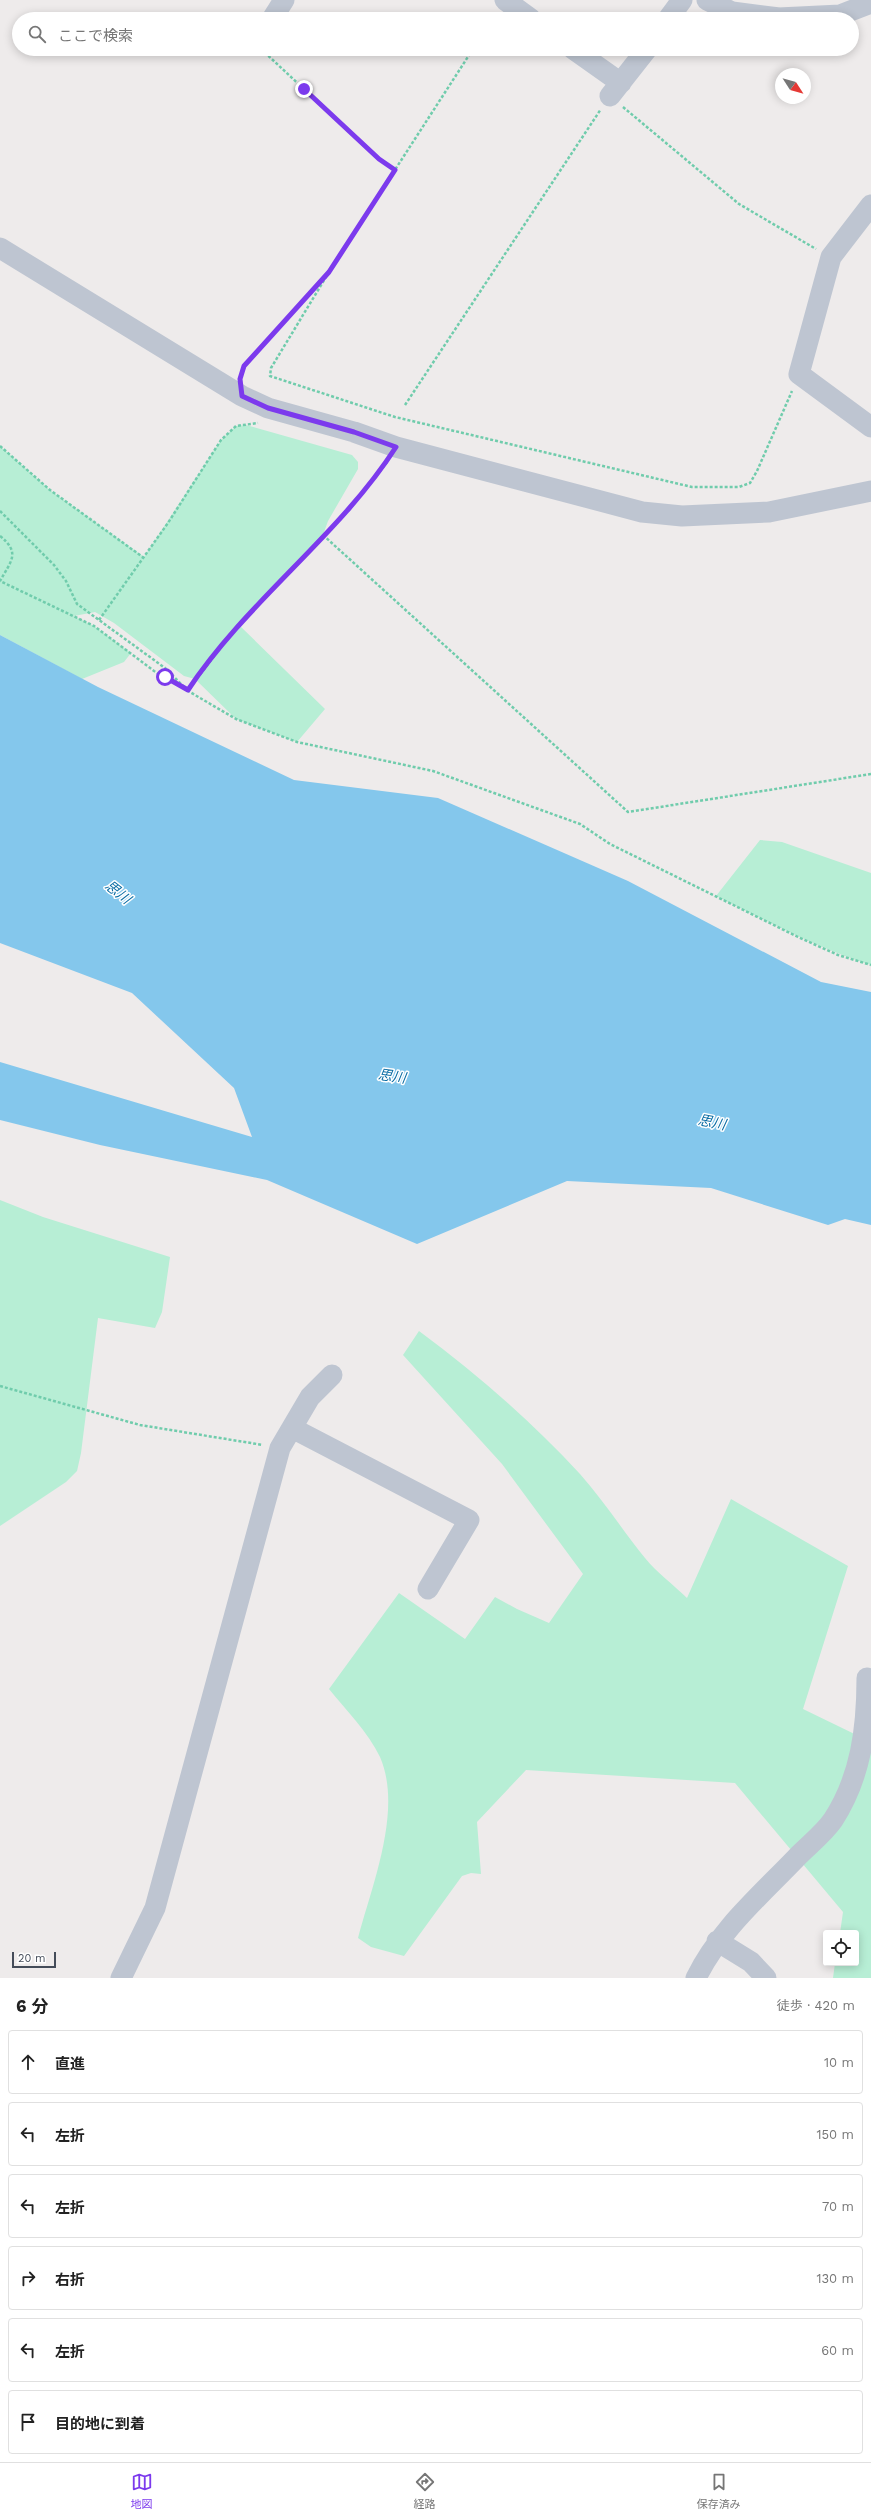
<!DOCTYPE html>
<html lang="ja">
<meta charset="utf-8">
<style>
body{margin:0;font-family:"Work Sans","Noto Sans JP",sans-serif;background:#f2f2f2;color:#222}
.controls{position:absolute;right:12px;bottom:12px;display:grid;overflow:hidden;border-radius:4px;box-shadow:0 2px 10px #0003}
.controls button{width:36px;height:36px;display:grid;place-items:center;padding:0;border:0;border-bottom:1px solid #e0e0e0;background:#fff;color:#222;font:20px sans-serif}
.compass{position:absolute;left:775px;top:68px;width:36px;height:36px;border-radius:50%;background:#fff;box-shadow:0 2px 10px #0003;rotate:126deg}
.scale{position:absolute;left:12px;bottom:10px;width:44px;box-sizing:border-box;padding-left:4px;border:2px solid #444c59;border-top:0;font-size:11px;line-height:14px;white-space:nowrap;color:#444c59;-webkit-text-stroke:3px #fff;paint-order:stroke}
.stop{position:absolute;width:12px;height:12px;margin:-9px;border:3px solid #7c3aed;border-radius:50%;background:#fff}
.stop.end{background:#7c3aed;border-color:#fff;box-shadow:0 1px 4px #0008}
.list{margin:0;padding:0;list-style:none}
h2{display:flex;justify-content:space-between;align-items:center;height:52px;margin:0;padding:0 16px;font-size:17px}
h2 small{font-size:13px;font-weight:400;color:#767676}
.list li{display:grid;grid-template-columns:26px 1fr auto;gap:12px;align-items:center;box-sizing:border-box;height:64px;margin:0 8px 8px;padding:0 8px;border:1px solid #e0e0e0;border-radius:4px}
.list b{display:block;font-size:15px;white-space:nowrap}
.list em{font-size:13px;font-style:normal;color:#767676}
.icon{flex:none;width:22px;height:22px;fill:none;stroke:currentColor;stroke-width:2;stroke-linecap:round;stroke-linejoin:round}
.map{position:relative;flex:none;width:871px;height:1978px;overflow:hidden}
.search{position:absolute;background:#fff;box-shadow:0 2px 10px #0003;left:12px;right:12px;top:12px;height:44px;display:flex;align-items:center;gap:10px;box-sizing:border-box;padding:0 14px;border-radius:22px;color:#767676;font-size:15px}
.sheet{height:484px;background:#fff}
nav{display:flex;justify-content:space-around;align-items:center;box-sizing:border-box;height:56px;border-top:1px solid #e0e0e0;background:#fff;font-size:11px;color:#767676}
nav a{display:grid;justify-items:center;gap:2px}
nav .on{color:#7c3aed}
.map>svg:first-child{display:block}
</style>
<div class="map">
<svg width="871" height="1978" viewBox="0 0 871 1978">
<rect width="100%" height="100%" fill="#eeebeb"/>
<path fill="#b7eed5" d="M246 425 352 455 358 462V469L328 521 323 535 239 625 325 709 297 742 236 719 195 679 184 676 114 623 95 612 74 616 94 626 131 653 124 662 82 679 0 635V446L50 490 144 557 221 440 236 426Z
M760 840 782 842 871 873V965C817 948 767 921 716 896Z
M0 1200 43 1217 170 1257 162 1312 155 1328 98 1318 81 1453 77 1471 66 1482 0 1526Z
M419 1331C477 1374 531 1421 580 1474 604 1501 623 1531 645 1558 657 1573 674 1585 687 1598L731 1499 848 1566 803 1709 871 1742V1978H833L835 1963H856V1933H840L843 1912 735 1783 526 1770 477 1822 481 1874 471 1873 462 1876 404 1956 371 1947 358 1938C372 1885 403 1810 380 1757 368 1732 346 1710 329 1689L399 1593 465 1639 495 1597 517 1609 549 1623 583 1574 502 1464 403 1355Z"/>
<path fill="#84c7ec" d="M0 635 98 687 294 780 438 798 628 881 821 982 871 992V1225L845 1219 828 1225 711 1188 567 1181 417 1244 267 1180 100 1145 0 1120V1062L252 1137 234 1088 132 993 0 943Z"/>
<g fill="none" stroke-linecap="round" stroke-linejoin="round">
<path stroke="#70ccac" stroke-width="2.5" stroke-dasharray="3 2" stroke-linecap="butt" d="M261 49 379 159 395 170
M473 49 329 272 271 368 270 376 395 417 692 487H739L750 483 757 471 792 391
M623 107 739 204 816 249
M241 376 244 366 324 278
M405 405 601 109
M0 446 50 490 144 558
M0 511 54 565 66 581 77 604 165 668 184 687
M323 535 628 812 871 774
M0 536C21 553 11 561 0 581L94 626 154 671 236 719 297 742 433 771 580 824 610 844 798 937 838 955 871 965
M99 620 168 523 221 440 236 426 258 423
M188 690 238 625 348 511 387 462
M0 1386 140 1425 263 1445"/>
<path stroke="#bec5d1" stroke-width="21" d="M505 0 531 19
M707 0 732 12 779 18 840 15 871 3
M272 19 284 0
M668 19 682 0
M573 49 621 83
M610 96 647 49
M871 205 831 257 799 374 871 427
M0 248 242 396 268 408 354 432 396 447 642 512 682 516 769 512 871 491
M292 1428 469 1520 428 1589
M717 1941 751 1962 766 1978
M121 1978 155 1908 280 1448 310 1397 332 1375
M696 1978C720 1929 762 1894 799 1855 810 1844 824 1833 833 1820 861 1777 867 1728 867 1678"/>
</g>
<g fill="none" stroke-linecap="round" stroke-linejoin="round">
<path stroke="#7c3aed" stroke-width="5" d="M165 677 188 690C247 601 338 537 396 447L354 432 268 408 242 396 240 379 244 366 329 272 395 170 379 159 304 89"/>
</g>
<g text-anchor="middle" stroke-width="3" stroke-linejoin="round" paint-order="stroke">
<g font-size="14" font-style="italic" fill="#0b6da4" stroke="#fff">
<text transform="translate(118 892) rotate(38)" y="5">思川</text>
<text transform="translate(392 1076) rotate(8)" y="5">思川</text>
<text transform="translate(712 1122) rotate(11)" y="5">思川</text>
</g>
</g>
</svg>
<div class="controls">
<button><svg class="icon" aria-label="locate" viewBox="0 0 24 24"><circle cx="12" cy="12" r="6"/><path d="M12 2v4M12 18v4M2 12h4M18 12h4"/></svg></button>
</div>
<svg class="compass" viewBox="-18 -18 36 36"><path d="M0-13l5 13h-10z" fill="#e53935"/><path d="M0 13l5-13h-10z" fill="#767676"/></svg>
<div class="scale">20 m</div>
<div class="stop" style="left:165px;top:677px"></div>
<div class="stop end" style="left:304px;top:89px"></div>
<div class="search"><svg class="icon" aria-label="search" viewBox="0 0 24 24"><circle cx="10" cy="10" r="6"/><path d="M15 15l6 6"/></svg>ここで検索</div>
</div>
<section class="sheet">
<h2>6 分<small>徒歩 · 420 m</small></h2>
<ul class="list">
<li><svg class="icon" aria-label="ahead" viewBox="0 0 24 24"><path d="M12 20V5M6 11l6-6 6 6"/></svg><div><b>直進</b></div><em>10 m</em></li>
<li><svg class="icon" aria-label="left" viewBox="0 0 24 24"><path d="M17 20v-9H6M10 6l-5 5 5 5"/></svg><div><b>左折</b></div><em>150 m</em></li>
<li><svg class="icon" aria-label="left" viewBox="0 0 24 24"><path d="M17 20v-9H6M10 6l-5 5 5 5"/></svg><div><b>左折</b></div><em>70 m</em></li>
<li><svg class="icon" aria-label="right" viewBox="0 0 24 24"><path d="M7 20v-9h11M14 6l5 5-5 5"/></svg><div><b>右折</b></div><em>130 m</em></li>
<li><svg class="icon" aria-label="left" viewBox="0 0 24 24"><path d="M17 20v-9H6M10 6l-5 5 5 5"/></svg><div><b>左折</b></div><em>60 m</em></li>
<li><svg class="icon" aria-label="arrive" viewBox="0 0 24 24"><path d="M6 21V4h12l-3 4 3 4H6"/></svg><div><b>目的地に到着</b></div></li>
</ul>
</section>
<nav>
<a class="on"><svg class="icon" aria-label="map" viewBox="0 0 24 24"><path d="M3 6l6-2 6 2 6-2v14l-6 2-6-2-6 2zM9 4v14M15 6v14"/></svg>地図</a>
<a><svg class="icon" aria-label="directions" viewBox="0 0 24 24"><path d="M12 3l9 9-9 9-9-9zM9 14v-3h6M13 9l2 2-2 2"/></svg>経路</a>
<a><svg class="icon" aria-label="saved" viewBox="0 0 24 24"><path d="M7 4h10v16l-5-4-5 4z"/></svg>保存済み</a>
</nav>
